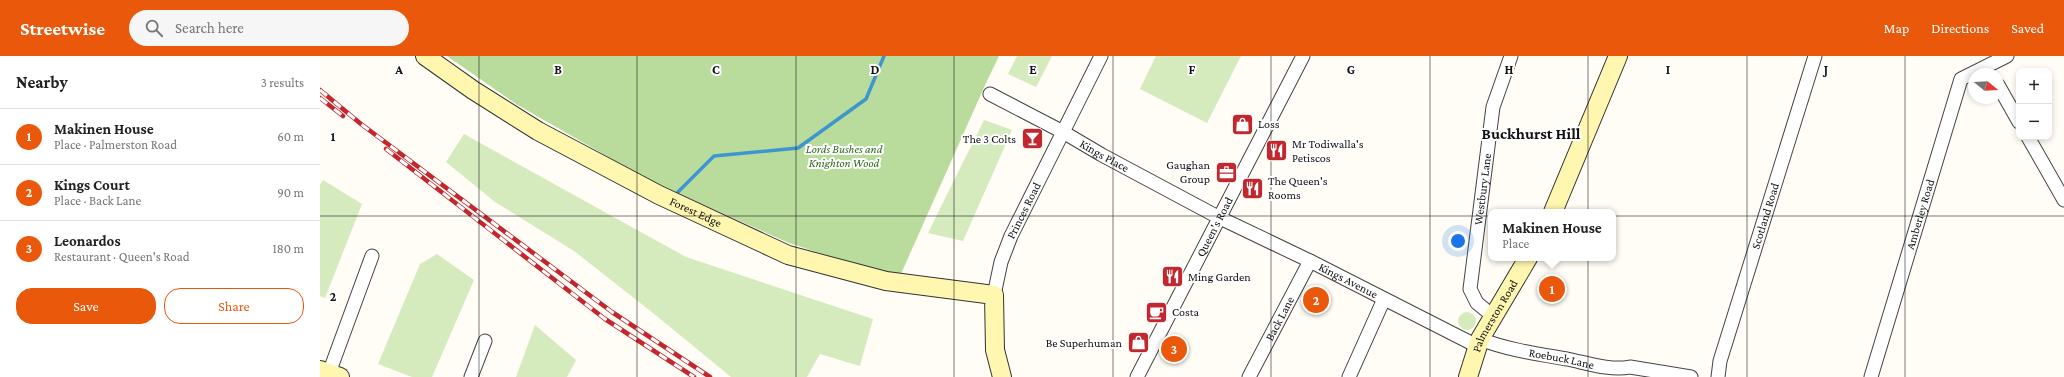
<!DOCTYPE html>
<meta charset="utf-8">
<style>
body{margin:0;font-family:"Crimson Pro",serif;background:#f6f6f6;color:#222}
.controls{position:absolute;right:12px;top:12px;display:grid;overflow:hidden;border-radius:8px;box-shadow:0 2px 6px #0003}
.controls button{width:36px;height:36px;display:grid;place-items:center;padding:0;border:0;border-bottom:1px solid #e0e0e0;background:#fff;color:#222;font:20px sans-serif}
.compass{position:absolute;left:1648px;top:12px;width:36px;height:36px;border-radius:50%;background:#fff;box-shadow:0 2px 6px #0003;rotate:108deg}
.you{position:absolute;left:1138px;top:185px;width:14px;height:14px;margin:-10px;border:3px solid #fff;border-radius:50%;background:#1a73e8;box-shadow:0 0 0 6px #1a73e833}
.badge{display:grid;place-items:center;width:26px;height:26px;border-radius:50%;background:#ea580c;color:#fff;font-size:13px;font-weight:700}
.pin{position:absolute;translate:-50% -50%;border:2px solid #fff;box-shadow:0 1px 4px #0006}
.popup{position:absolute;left:1168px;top:153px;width:128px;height:52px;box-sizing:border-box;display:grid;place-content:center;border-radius:8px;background:#fff;filter:drop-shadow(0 1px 3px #0005);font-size:13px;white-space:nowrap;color:#767676}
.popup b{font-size:15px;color:#222}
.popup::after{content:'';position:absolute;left:50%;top:100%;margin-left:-8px;border:8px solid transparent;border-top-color:#fff}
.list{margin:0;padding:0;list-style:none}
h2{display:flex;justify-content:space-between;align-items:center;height:52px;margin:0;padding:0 16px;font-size:17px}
h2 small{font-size:13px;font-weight:400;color:#767676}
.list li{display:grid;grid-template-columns:26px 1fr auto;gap:12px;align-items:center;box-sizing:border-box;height:56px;padding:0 16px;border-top:1px solid #e0e0e0}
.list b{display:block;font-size:15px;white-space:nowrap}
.list p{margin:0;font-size:13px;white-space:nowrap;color:#767676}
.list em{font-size:13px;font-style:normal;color:#767676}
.actions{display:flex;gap:8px;padding:12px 16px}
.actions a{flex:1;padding:9px 0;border:1px solid #ea580c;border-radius:16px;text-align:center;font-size:14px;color:#ea580c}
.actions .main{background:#ea580c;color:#fff}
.icon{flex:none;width:22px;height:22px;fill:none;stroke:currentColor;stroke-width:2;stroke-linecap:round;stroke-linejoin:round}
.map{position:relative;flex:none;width:1744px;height:321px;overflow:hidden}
header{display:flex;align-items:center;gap:24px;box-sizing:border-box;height:56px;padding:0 20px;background:#ea580c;color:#fff}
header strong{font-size:19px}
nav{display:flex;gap:22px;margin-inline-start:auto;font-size:14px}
.search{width:280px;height:36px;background:#f6f6f6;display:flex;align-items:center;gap:10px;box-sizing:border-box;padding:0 14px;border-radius:22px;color:#767676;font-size:15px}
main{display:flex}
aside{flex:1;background:#fff}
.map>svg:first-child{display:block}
</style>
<header>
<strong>Streetwise</strong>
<div class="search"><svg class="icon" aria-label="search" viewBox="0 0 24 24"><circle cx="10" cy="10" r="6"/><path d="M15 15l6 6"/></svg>Search here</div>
<nav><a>Map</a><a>Directions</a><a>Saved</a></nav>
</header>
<main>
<aside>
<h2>Nearby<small>3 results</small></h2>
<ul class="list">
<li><span class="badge">1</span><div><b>Makinen House</b><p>Place · Palmerston Road</p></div><em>60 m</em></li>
<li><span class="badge">2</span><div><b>Kings Court</b><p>Place · Back Lane</p></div><em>90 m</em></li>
<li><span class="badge">3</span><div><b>Leonardos</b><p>Restaurant · Queen's Road</p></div><em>180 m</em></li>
</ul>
<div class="actions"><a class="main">Save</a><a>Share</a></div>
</aside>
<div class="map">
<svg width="1744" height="321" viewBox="0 0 1744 321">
<rect width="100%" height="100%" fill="#fffdf5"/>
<path fill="#d5ebbd" d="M697 0H732L716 31 688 18Z
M836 0H921L887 67 820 33Z
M664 64 692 74 643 185 608 177Z
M144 78 366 201 553 263 540 310 500 298 487 321H411L333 257 254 195 175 146 126 106Z
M3 124 42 148 5 242 0 240V129Z
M117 198 154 224 112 321H92L58 308 100 208Z
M1138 265a9 9 0 1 1 18 0a9 9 0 1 1-18 0Z
M215 269 256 304 247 321H196Z"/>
<path fill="#b9dc9c" d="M127 0H679L666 27 580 220 524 205 469 187 332 126 196 48Z"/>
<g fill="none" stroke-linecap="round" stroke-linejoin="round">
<path stroke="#3f96cf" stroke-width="3.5" d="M354 140 394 100 478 92 546 43 564 0"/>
<defs>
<g id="street">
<path d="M1678 29 1699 66"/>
<path id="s1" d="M670 38 743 76 782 99 898 161 990 205 1157 290"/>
<path d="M1708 81 1744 144"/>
<path id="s2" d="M674 239 681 206 691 180 781 0"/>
<path id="s3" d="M1173 260 1157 247 1150 233 1173 51 1191 0"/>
<path id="s4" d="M1160 283C1188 294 1218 298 1247 303 1267 307 1290 315 1310 311L1371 321"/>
<path d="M9 317 52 200"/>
<path d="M151 321 165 285"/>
<path id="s5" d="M817 321 983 0"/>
<path id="s6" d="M929 321 990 205"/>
<path d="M1029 321 1064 243"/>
<path id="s7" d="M1398 321 1400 305 1495 0"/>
<path id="s8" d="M1551 321 1641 23 1687 0"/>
</g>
<g id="secondary">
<path id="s9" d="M105 0 153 34 218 75 339 139 468 199 566 225 674 239 675 294 682 321"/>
<path d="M1233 156 1298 0"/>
<path d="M0 314 20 321"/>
<path id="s10" d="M1148 321 1160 283 1208 202"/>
</g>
</defs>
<use href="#street" stroke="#444" stroke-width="15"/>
<use href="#secondary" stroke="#333" stroke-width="20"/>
<use href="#street" stroke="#fff" stroke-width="13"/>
<use href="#secondary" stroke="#fff6b0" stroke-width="18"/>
<defs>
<path id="rail" d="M0 34 41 68 292 256 390 321
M0 42 23 60
M66 93 285 263 374 321"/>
</defs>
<use href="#rail" stroke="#c4262e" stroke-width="4.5"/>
<use href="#rail" stroke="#fff" stroke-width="3" stroke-dasharray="9" stroke-linecap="butt"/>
</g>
<path fill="none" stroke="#111" stroke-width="1" stroke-opacity="0.55" d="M159 0V321M317 0V321M476 0V321M634 0V321M793 0V321M951 0V321M1110 0V321M1268 0V321M1427 0V321M1585 0V321M0 160H1744"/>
<defs>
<symbol id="shop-square" viewBox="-11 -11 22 22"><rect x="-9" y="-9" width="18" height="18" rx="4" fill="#c4262e" stroke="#fff"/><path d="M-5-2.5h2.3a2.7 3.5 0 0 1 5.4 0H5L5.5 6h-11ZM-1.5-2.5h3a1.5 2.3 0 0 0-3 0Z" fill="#fff"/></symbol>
<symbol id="bar-square" viewBox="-11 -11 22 22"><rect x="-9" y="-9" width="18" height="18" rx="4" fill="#c4262e" stroke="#fff"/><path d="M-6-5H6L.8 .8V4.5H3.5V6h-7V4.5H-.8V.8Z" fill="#fff"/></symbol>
<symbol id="restaurant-square" viewBox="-11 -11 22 22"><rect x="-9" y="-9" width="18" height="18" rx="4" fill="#c4262e" stroke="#fff"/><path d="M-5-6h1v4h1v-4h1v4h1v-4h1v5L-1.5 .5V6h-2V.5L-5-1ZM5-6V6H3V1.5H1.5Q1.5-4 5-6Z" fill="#fff"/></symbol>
<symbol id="office-square" viewBox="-11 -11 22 22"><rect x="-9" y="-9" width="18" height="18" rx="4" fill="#c4262e" stroke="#fff"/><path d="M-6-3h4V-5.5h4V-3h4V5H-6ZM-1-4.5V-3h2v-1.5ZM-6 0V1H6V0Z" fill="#fff"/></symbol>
<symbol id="cafe-square" viewBox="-11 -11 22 22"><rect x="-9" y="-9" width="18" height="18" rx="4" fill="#c4262e" stroke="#fff"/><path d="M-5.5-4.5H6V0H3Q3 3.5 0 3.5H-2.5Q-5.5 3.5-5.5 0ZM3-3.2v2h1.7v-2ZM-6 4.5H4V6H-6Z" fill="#fff"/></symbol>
</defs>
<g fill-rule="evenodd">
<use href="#shop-square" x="910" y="56" width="25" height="25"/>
<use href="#bar-square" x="700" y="70" width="25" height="25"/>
<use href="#restaurant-square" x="944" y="82" width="25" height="25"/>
<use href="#office-square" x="894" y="104" width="25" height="25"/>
<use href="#restaurant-square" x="920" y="120" width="25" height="25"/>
<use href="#restaurant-square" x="840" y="208" width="25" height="25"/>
<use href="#cafe-square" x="824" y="244" width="25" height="25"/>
<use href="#shop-square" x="806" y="274" width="25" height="25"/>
</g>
<g text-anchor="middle" stroke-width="4" stroke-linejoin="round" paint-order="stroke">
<g font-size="12" fill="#111" stroke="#fff" text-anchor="start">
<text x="938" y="72">Loss</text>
<text x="696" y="87" text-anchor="end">The 3 Colts</text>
<text x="972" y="92">Mr Todiwalla's<tspan x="972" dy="14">Petiscos</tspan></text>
<text x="890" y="113" text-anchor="end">Gaughan<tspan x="890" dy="14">Group</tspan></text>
<text x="948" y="129">The Queen's<tspan x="948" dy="14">Rooms</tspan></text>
<text x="868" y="225">Ming Garden</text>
<text x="852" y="260">Costa</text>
<text x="802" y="291" text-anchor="end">Be Superhuman</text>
</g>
<g font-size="12" font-style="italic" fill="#2f6b1f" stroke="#fff">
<text x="524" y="97">Lords Bushes and<tspan x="524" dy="14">Knighton Wood</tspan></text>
</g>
<g font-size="12" fill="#111" stroke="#fff">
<text dy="4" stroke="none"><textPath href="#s1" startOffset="130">Kings Place</textPath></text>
<text dy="4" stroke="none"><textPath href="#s3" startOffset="137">Westbury Lane</textPath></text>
<text dy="4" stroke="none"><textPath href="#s2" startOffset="90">Princes Road</textPath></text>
<text dy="4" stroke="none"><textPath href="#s9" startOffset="313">Forest Edge</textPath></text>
<text dy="4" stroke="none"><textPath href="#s8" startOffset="170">Amberley Road</textPath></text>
<text dy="4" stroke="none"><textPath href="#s7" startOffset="168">Scotland Road</textPath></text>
<text dy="4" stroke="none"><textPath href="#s5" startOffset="169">Queen's Road</textPath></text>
<text dy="4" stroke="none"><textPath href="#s1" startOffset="404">Kings Avenue</textPath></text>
<text dy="4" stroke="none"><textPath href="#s10" startOffset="67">Palmerston Road</textPath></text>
<text dy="4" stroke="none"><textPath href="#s6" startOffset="66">Back Lane</textPath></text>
<text dy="4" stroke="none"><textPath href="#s4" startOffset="84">Roebuck Lane</textPath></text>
</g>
<g font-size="16" font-weight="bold" fill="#111" stroke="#fff">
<text x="1211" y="83">Buckhurst Hill</text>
</g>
</g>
<g font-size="13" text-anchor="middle" font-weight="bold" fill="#111" stroke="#fff" stroke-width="4" stroke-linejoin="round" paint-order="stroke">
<text x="79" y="18">A</text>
<text x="238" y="18">B</text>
<text x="396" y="18">C</text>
<text x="555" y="18">D</text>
<text x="713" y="18">E</text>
<text x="872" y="18">F</text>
<text x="1031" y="18">G</text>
<text x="1189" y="18">H</text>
<text x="1348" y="18">I</text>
<text x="1506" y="18">J</text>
<text x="13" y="85">1</text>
<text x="13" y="245">2</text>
</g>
</svg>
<div class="controls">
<button>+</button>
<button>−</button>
</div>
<svg class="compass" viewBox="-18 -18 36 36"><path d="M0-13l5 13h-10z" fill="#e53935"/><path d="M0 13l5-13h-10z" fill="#767676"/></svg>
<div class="you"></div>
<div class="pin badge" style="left:1232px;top:233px">1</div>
<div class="popup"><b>Makinen House</b>Place</div>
<div class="pin badge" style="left:996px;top:244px">2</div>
<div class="pin badge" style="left:854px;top:293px">3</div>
</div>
</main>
